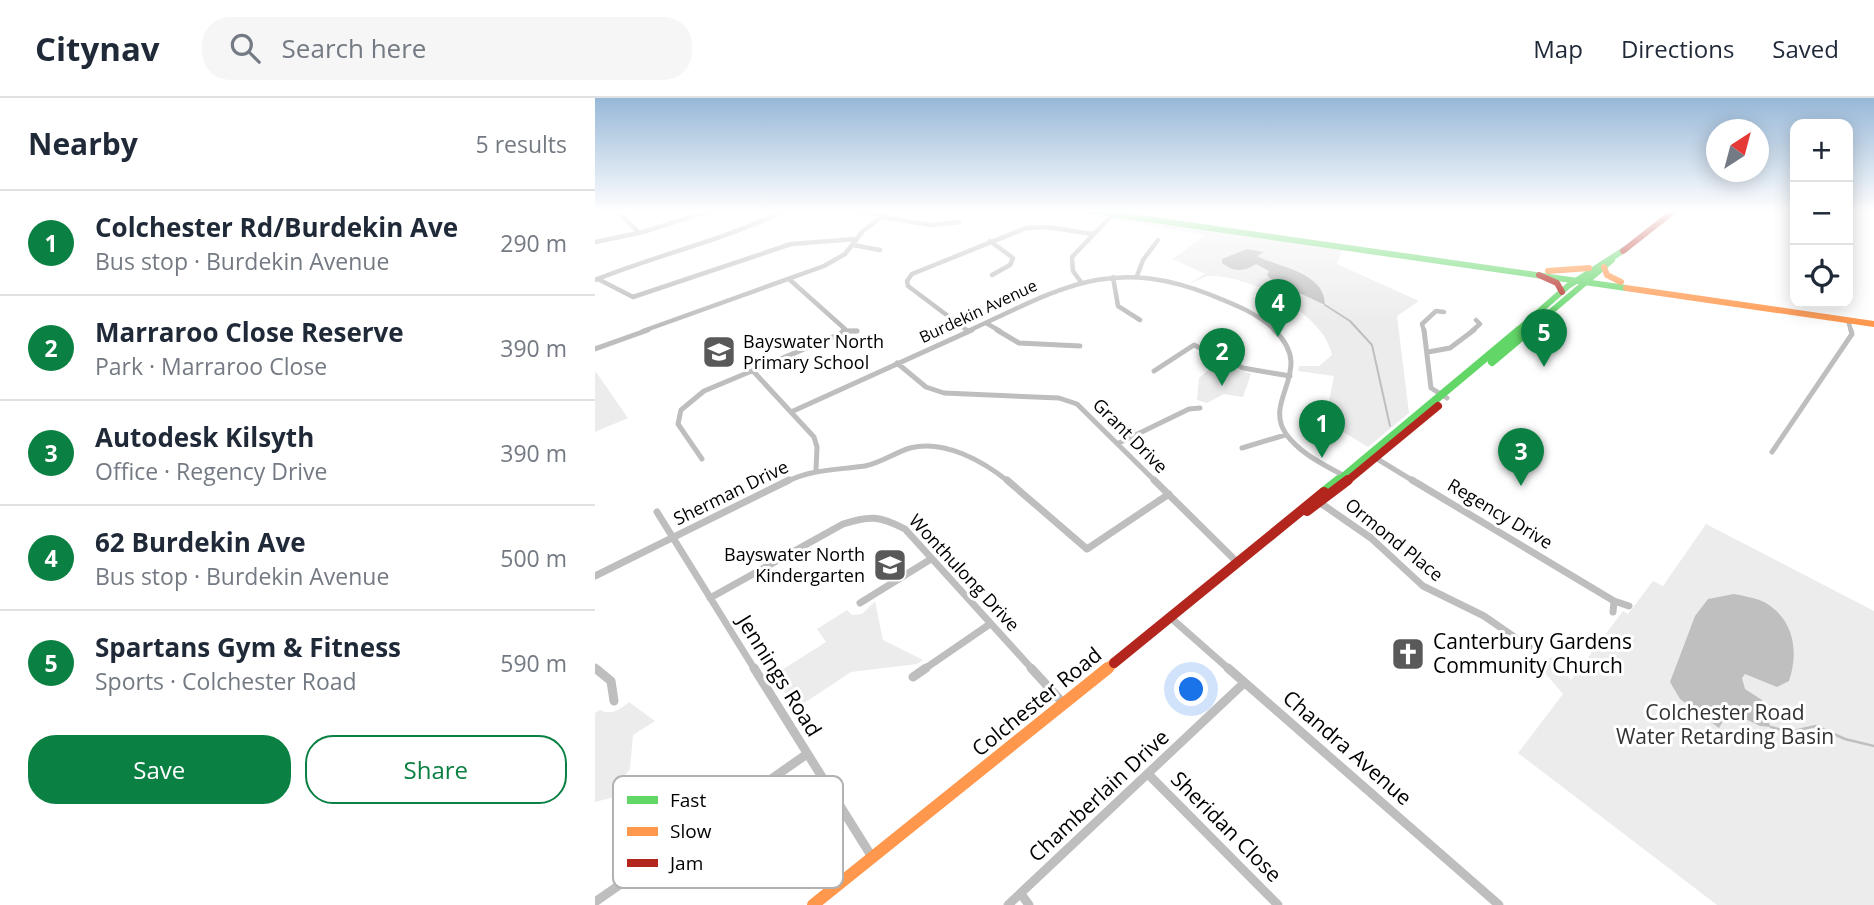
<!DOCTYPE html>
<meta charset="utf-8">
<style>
body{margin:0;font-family:"Open Sans",sans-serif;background:#f6f6f7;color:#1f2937}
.controls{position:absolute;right:21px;top:21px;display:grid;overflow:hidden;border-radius:14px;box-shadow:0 4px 18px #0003}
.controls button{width:63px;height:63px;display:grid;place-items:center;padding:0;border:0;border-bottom:2px solid #e0e1e3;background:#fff;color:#1f2937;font:35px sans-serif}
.compass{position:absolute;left:1111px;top:21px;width:63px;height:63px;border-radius:50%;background:#fff;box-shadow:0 4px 18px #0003;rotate:36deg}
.you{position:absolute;left:597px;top:592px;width:24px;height:24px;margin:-18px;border:5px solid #fff;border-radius:50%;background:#1a73e8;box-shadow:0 0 0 10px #1a73e833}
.badge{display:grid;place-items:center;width:46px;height:46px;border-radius:50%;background:#0b8043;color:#fff;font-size:23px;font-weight:700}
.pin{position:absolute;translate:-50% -58px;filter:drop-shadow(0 2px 4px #0008)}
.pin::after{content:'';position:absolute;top:37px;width:24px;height:21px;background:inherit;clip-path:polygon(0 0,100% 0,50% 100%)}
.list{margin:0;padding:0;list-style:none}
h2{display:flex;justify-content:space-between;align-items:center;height:91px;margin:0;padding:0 28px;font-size:30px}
h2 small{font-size:23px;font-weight:400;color:#747a83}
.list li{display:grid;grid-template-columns:46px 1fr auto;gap:21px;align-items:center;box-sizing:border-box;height:105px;padding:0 28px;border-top:2px solid #e0e1e3}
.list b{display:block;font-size:26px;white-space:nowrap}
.list p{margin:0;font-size:23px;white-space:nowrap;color:#747a83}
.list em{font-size:23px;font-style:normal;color:#747a83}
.actions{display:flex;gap:14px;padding:21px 28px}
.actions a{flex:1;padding:16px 0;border:2px solid #0b8043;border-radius:28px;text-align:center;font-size:24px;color:#0b8043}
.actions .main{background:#0b8043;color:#fff}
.icon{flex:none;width:38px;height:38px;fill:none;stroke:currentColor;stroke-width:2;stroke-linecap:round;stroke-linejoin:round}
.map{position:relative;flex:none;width:1279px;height:807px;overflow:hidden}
header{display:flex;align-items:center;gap:42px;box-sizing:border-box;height:98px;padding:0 35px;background:#fff;border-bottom:2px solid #e0e1e3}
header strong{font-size:33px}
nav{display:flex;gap:38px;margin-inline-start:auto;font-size:24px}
.search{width:490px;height:63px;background:#f6f6f7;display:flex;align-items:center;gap:18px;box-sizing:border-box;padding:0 24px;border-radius:28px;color:#747a83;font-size:26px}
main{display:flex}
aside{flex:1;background:#fff}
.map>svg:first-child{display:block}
</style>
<header>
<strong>Citynav</strong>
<div class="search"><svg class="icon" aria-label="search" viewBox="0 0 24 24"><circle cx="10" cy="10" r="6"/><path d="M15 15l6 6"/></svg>Search here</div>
<nav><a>Map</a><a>Directions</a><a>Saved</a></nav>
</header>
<main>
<aside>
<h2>Nearby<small>5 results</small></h2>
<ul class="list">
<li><span class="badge">1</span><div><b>Colchester Rd/Burdekin Ave</b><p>Bus stop · Burdekin Avenue</p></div><em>290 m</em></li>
<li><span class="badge">2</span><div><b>Marraroo Close Reserve</b><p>Park · Marraroo Close</p></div><em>390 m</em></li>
<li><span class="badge">3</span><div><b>Autodesk Kilsyth</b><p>Office · Regency Drive</p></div><em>390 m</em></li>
<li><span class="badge">4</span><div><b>62 Burdekin Ave</b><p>Bus stop · Burdekin Avenue</p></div><em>500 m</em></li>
<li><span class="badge">5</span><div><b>Spartans Gym &amp; Fitness</b><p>Sports · Colchester Road</p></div><em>590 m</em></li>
</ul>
<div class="actions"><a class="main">Save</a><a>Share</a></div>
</aside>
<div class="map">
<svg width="1279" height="807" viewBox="0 0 1279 807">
<rect width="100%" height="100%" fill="#fff"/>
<path fill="#ececec" d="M526 119 747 152 742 166 824 203 802 218 814 315 773 349 730 323 739 278 703 273 704 268H724L737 257C729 216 655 177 615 178 609 178 601 184 595 185L610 176 578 161 610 137 519 122Z
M623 264 656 276 648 299 629 296 612 305 602 302 604 280Z
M1 274 33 320 0 334V275Z
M1111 426 1279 513V807H1122L923 655 968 596 943 567 956 559 976 582 1028 513 1033 516 1058 483 1068 488Z
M280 503 288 542 328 562 322 566 256 574 200 611 179 577 231 544 222 531 252 512 257 517 267 516Z
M34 604 60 623 38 637 35 671 23 686 24 698 0 704V615L5 612C16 618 26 611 34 604Z"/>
<path fill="#bfbfbf" d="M652 151 669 154 662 158C684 170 730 174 730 207L677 182 672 177 674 173 661 166C649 174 638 174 627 165V161Z
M1139 496C1149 498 1162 500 1171 505 1199 522 1204 554 1194 583L1182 589 1150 576 1147 580 1150 591 1167 602 1170 618 1176 629 1165 628 1130 611V620L1124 630 1085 601 1075 584 1100 518 1113 501Z"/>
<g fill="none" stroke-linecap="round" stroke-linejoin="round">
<path stroke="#bfbfbf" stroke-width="2" d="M730 207 755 223 777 247 795 328"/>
<path stroke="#bfbfbf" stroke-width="2.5" d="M1176 629 1194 634 1221 628 1250 641 1279 648"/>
<path stroke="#bebebe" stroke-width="4.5" d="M23 113 44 135
M261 113 289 117
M286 119 336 127 364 124
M395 143 418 160 415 167 397 177
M0 144 48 134 114 113
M258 147 285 152
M542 178 548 162 563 142
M518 179 523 208 545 222
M3 181 38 199 196 146 261 141
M194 181 250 231 248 233
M0 182C62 157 129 142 189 113
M486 184 478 173 477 159 518 116
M1253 222 1256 233
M391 225 405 233
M48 233 229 168 250 156 268 133 295 113
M249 233H262
M373 233 313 188 312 183 317 176 431 130 451 129 498 136
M373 233C465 191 514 157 616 197 641 207 662 215 681 233
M829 233 827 226 841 213 849 214
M877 233 885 226 881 222"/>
<path stroke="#bebebe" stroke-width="5" d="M402 232 424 245 485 248
M679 232C722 272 667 301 691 336 706 357 732 368 753 380
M829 232 836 290 852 300
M249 233H262
M0 251 53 232
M833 254 855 250 879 232
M302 265 331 289 349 295 464 300 482 306 561 384
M158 273 219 339 222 349 221 372
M559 273 599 247 648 270 695 278
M196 314 377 232
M524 345 594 311 605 310
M647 350 690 337
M1177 354 1257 236 1256 232
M779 359 820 384
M107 361 83 326 86 312 109 293 245 236 249 232
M191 384C217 371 242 372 270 368 286 365 299 355 315 350 349 341 388 363 414 384"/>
<path stroke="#bebebe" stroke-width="7" d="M412 382 492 451 574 396
M559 382 643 465
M817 382 1019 503 1034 508
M724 404 776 440 828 488 889 518 934 549
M62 414 160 572
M0 478 194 382
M115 500 248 426C275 417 285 418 310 431L438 572
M265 505 336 461
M1018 514 1019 503
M576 520 635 572
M0 570 4 572
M328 572 395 526"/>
<path stroke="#bebebe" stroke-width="9" d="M0 570 16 583 19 603
M159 570 277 759
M436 570 468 605
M633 570 904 807
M318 579 331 570
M553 676 683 807
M44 684 74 753
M426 796 434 807
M0 804 212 656
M413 807 649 585"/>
<path stroke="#63d668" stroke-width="6" d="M497 113 1031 190
M922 233 973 188 1032 150
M933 233 1017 162"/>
<path stroke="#63d668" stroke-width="8" d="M897 264 935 232
M742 384 924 232"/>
<path stroke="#63d668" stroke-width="10" d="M729 394 744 382"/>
<path stroke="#ff974d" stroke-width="6" d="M1009 169 1012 177 1026 184
M953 173 994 170
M1031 190 1279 226"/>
<path stroke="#ff974d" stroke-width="10" d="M511 572 519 565"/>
<path stroke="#ff974d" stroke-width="12" d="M218 807 513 570"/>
<path stroke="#b3261e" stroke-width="6" d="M1028 153 1079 113
M944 177 962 185 967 194"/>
<path stroke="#b3261e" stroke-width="8" d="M751 384 843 308"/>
<path stroke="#b3261e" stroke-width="10" d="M712 413 753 382
M519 565 729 394"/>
</g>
<linearGradient id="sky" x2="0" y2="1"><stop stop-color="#97b8d8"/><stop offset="0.5" stop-color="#fff"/><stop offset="1" stop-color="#fff" stop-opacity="0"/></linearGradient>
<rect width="1279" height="226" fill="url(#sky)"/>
<defs>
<symbol id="school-square" viewBox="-11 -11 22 22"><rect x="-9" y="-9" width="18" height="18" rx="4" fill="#595959" stroke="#fff"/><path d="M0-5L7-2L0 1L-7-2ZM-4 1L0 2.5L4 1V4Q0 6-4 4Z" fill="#fff"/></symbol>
<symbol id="church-square" viewBox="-11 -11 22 22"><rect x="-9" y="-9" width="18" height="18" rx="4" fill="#595959" stroke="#fff"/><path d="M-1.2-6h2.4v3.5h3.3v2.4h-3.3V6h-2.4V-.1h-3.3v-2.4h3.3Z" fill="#fff"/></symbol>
</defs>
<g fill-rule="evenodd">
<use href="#school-square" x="105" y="235" width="38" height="38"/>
<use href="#school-square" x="276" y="448" width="38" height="38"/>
<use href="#church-square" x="794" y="537" width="38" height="38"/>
</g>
<g text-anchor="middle" stroke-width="6" stroke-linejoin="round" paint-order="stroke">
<g font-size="16" fill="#000" stroke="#fff">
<text transform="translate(383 213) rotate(-25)" y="6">Burdekin Avenue</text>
</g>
<g font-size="18" fill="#000" stroke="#fff" text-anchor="start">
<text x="148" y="250">Bayswater North<tspan x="148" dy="21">Primary School</tspan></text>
<text x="270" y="463" text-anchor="end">Bayswater North<tspan x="270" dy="21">Kindergarten</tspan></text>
</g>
<g font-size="18" fill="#000" stroke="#fff">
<text transform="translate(535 338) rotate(45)" y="6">Grant Drive</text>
<text transform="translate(136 395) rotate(-26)" y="6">Sherman Drive</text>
<text transform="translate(905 416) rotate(31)" y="6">Regency Drive</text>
<text transform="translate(799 442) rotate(39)" y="6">Ormond Place</text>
<text transform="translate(369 475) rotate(47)" y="6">Wonthulong Drive</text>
</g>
<g font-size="21" fill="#000" stroke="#fff" text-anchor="start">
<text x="838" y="551">Canterbury Gardens<tspan x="838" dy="24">Community Church</tspan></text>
</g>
<g font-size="21" fill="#000" stroke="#fff">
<text transform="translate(184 578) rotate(58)" y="7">Jennings Road</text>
<text transform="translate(442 604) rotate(-39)" y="7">Colchester Road</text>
<text transform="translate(752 650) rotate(41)" y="7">Chandra Avenue</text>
<text transform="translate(504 698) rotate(-43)" y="7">Chamberlain Drive</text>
<text transform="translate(631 729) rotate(45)" y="7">Sheridan Close</text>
</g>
<g font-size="21" fill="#333" stroke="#fff">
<text x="1130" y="622">Colchester Road<tspan x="1130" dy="24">Water Retarding Basin</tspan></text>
</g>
</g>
<rect x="18" y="678" width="230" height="112" rx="10" fill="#fff" stroke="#b2b2b2" stroke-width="2"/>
<rect x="32" y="698" width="31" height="8" fill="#63d668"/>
<rect x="32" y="729" width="31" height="9" fill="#ff974d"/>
<rect x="32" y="761" width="31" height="8" fill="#b3261e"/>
<g font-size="19" fill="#000">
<text x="75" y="709">Fast</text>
<text x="75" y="740">Slow</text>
<text x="75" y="772">Jam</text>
</g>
</svg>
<div class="controls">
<button>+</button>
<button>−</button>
<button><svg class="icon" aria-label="locate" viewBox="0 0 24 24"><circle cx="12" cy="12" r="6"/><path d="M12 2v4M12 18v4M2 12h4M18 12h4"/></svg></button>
</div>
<svg class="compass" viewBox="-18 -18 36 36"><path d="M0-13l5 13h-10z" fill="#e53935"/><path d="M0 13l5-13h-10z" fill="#747a83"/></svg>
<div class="you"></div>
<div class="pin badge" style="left:727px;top:360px">1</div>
<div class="pin badge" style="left:627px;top:288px">2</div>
<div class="pin badge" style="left:926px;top:388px">3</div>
<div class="pin badge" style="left:683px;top:239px">4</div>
<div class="pin badge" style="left:949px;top:269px">5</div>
</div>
</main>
